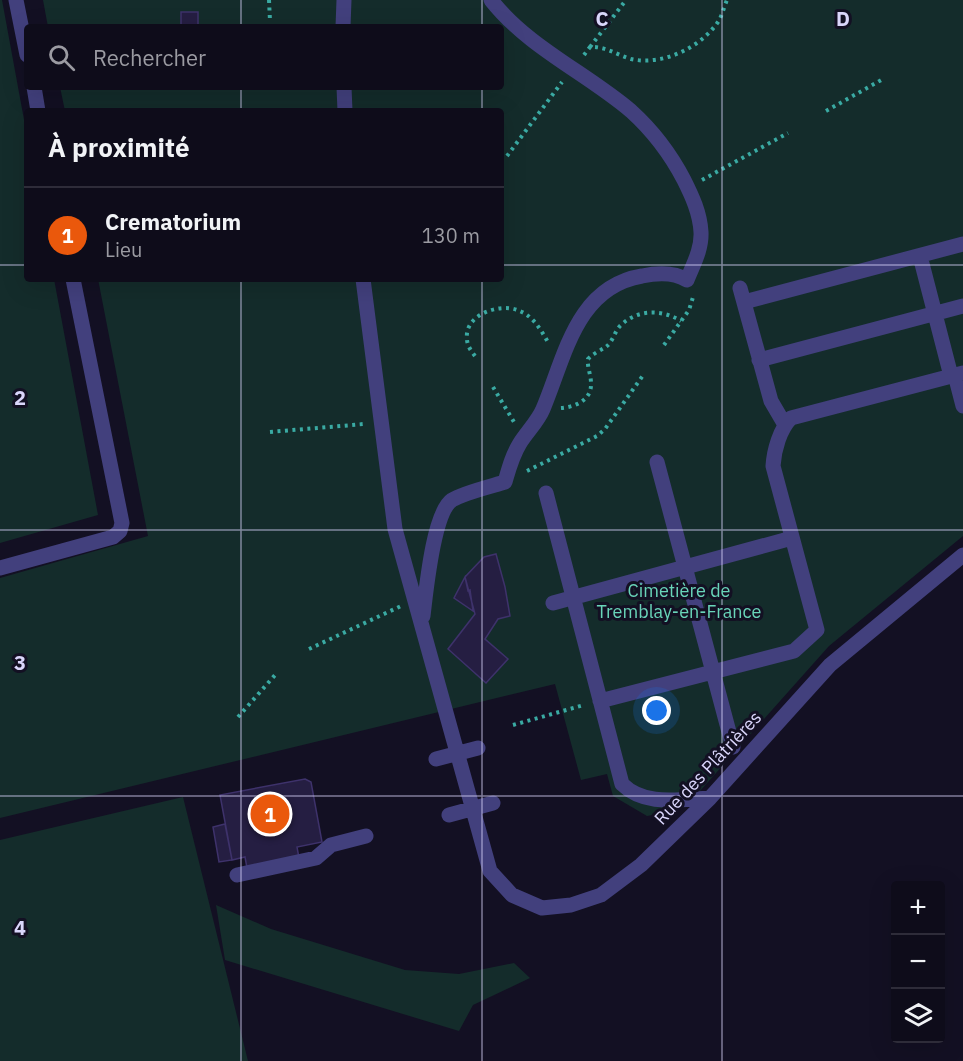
<!DOCTYPE html>
<html lang="fr">
<meta charset="utf-8">
<style>
body{margin:0;font-family:"IBM Plex Sans",sans-serif;background:#171523;color:#f1f3f6}
.controls{position:absolute;right:18px;bottom:18px;display:grid;overflow:hidden;border-radius:6px;box-shadow:0 6px 24px #0002}
.controls button{width:54px;height:54px;display:grid;place-items:center;padding:0;border:0;border-bottom:2px solid #2e2c39;background:#0e0c1a;color:#f1f3f6;font:30px sans-serif}
.you{position:absolute;left:657px;top:711px;width:21px;height:21px;margin:-15px;border:4px solid #fff;border-radius:50%;background:#1a73e8;box-shadow:0 0 0 9px #1a73e833}
.badge{display:grid;place-items:center;width:39px;height:39px;border-radius:50%;background:#ea580c;color:#fff;font-size:20px;font-weight:700}
.pin{position:absolute;translate:-50% -50%;border:3px solid #fff;box-shadow:0 2px 6px #0006}
.list{margin:0;padding:0;list-style:none}
h2{display:flex;justify-content:space-between;align-items:center;height:78px;margin:0;padding:0 24px;font-size:26px}
h2 small{font-size:20px;font-weight:400;color:#9b9ba2}
.list li{display:grid;grid-template-columns:39px 1fr auto;gap:18px;align-items:center;box-sizing:border-box;height:96px;padding:0 24px;border-top:2px solid #2e2c39}
.list b{display:block;font-size:22px;white-space:nowrap}
.list p{margin:0;font-size:20px;white-space:nowrap;color:#9b9ba2}
.list em{font-size:20px;font-style:normal;color:#9b9ba2}
.icon{flex:none;width:33px;height:33px;fill:none;stroke:currentColor;stroke-width:2;stroke-linecap:round;stroke-linejoin:round}
.map{position:relative;flex:none;width:963px;height:1061px;overflow:hidden}
.search{position:absolute;background:#0e0c1a;box-shadow:0 6px 24px #0002;left:24px;top:24px;width:480px;height:66px;display:flex;align-items:center;gap:15px;box-sizing:border-box;padding:0 21px;border-radius:6px;color:#9b9ba2;font-size:22px}
.panel{position:absolute;background:#0e0c1a;box-shadow:0 6px 24px #0002;left:24px;top:108px;width:480px;height:174px;border-radius:6px}
.map>svg:first-child{display:block}
</style>
<div class="map">
<svg width="963" height="1061" viewBox="0 0 963 1061">
<rect width="100%" height="100%" fill="#131023"/>
<path fill="#142c2b" d="M0 0H2L27 136V279H54L98 515 0 543Z
M43 0H963V536L829 646 700 791 687 792V804L680 810 647 816 613 796 607 774 581 780 555 684 0 818V578L148 536 98 279H501V111H65L60 87H501V27H48Z
M183 797 248 1061H0V840Z
M216 905 271 929 405 970 459 974 514 963 530 978 473 1005 459 1031 225 960Z"/>
<path fill="#251e42" stroke="#3e326b" stroke-width="1.5" d="M181 12H198V27H181Z
M496 554 505 587 510 616 498 619 485 639 508 659 486 683 448 649 475 614 465 577 484 557Z
M465 577 468 591 470 590 473 611 454 598Z
M305 779 311 782 322 842 297 847 299 858 247 868 245 857 232 860 220 795Z
M225 824 232 860 219 862 213 827Z"/>
<g fill="none" stroke-linecap="round" stroke-linejoin="round">
<path stroke="#3aaaa3" stroke-width="4" stroke-dasharray="3 4.5" stroke-linecap="butt" d="M269 0 270 21
M590 47 626 0
M584 55 590 47C605 46 617 55 631 59 662 66 700 48 718 22 722 16 724 7 727 0
M826 111 883 79
M507 156 562 82
M702 180 788 133
M494 281V279
M664 345 689 310 694 294
M475 356C471 351 467 345 467 339 464 315 499 303 517 310 533 315 541 330 549 344
M493 387 514 422
M561 408C575 407 592 400 591 383 591 375 587 367 588 359 595 352 602 350 607 346 613 341 615 331 620 326 637 309 662 309 681 321
M270 432 364 424
M527 471 597 436 605 429 644 374
M309 649 401 606
M238 717 276 674
M513 725 584 705"/>
<path stroke="#42407d" stroke-width="15" d="M16 0 27 55
M343 27 344 0
M34 87 38 111
M344 87 345 111
M920 256 951 376
M363 279 395 529 490 871 512 895 542 908 571 905 601 895 641 865 710 798 830 665 963 555
M740 288 771 401 785 425
M744 302 963 244
M759 360 963 306
M955 375 963 406
M657 462 733 747
M546 493 622 784C645 807 680 799 710 798
M0 568 113 537 120 531 122 523 73 279
M553 603 792 538
M423 616C426 592 433 513 452 500 463 493 492 486 505 482 509 468 512 456 520 443 527 432 538 421 543 409 565 357 576 287 642 276 656 273 674 272 687 280 693 265 702 249 701 232 700 213 692 196 684 180 671 155 652 130 631 111 585 72 529 48 491 0
M600 701 794 651 817 630 773 466C774 450 780 429 791 418L963 373
M436 759 478 748
M449 815 493 803
M237 875 316 858 331 845 366 836"/>
</g>
<path fill="none" stroke="#dad6fb" stroke-width="1.5" stroke-opacity="0.55" d="M241 0V27M482 0V27M722 0V1061M241 87V111M482 87V111M0 265H27M501 265H963M241 279V1061M482 279V1061M0 530H963M0 796H963"/>
<g text-anchor="middle" stroke-width="6" stroke-linejoin="round" paint-order="stroke">
<g font-size="18" fill="#69d4b9" stroke="#131023">
<text x="679" y="597">Cimetière de<tspan x="679" dy="21">Tremblay-en-France</tspan></text>
</g>
<g font-size="18" fill="#dad6fb" stroke="#131023">
<text transform="translate(708 768) rotate(-47)" y="6">Rue des Plâtrières</text>
</g>
</g>
<g font-size="20" text-anchor="middle" font-weight="bold" fill="#dad6fb" stroke="#131023" stroke-width="6" stroke-linejoin="round" paint-order="stroke">
<text x="602" y="26">C</text>
<text x="843" y="26">D</text>
<text x="20" y="405">2</text>
<text x="20" y="670">3</text>
<text x="20" y="935">4</text>
</g>
</svg>
<div class="controls">
<button>+</button>
<button>−</button>
<button><svg class="icon" aria-label="layers" viewBox="0 0 24 24"><path d="M12 4l9 5-9 5-9-5zM3 14l9 5 9-5"/></svg></button>
</div>
<div class="you"></div>
<div class="pin badge" style="left:270px;top:814px">1</div>
<div class="search"><svg class="icon" aria-label="search" viewBox="0 0 24 24"><circle cx="10" cy="10" r="6"/><path d="M15 15l6 6"/></svg>Rechercher</div>
<section class="panel">
<h2>À proximité<small></small></h2>
<ul class="list">
<li><span class="badge">1</span><div><b>Crematorium</b><p>Lieu</p></div><em>130 m</em></li>
</ul>
</section>
</div>
